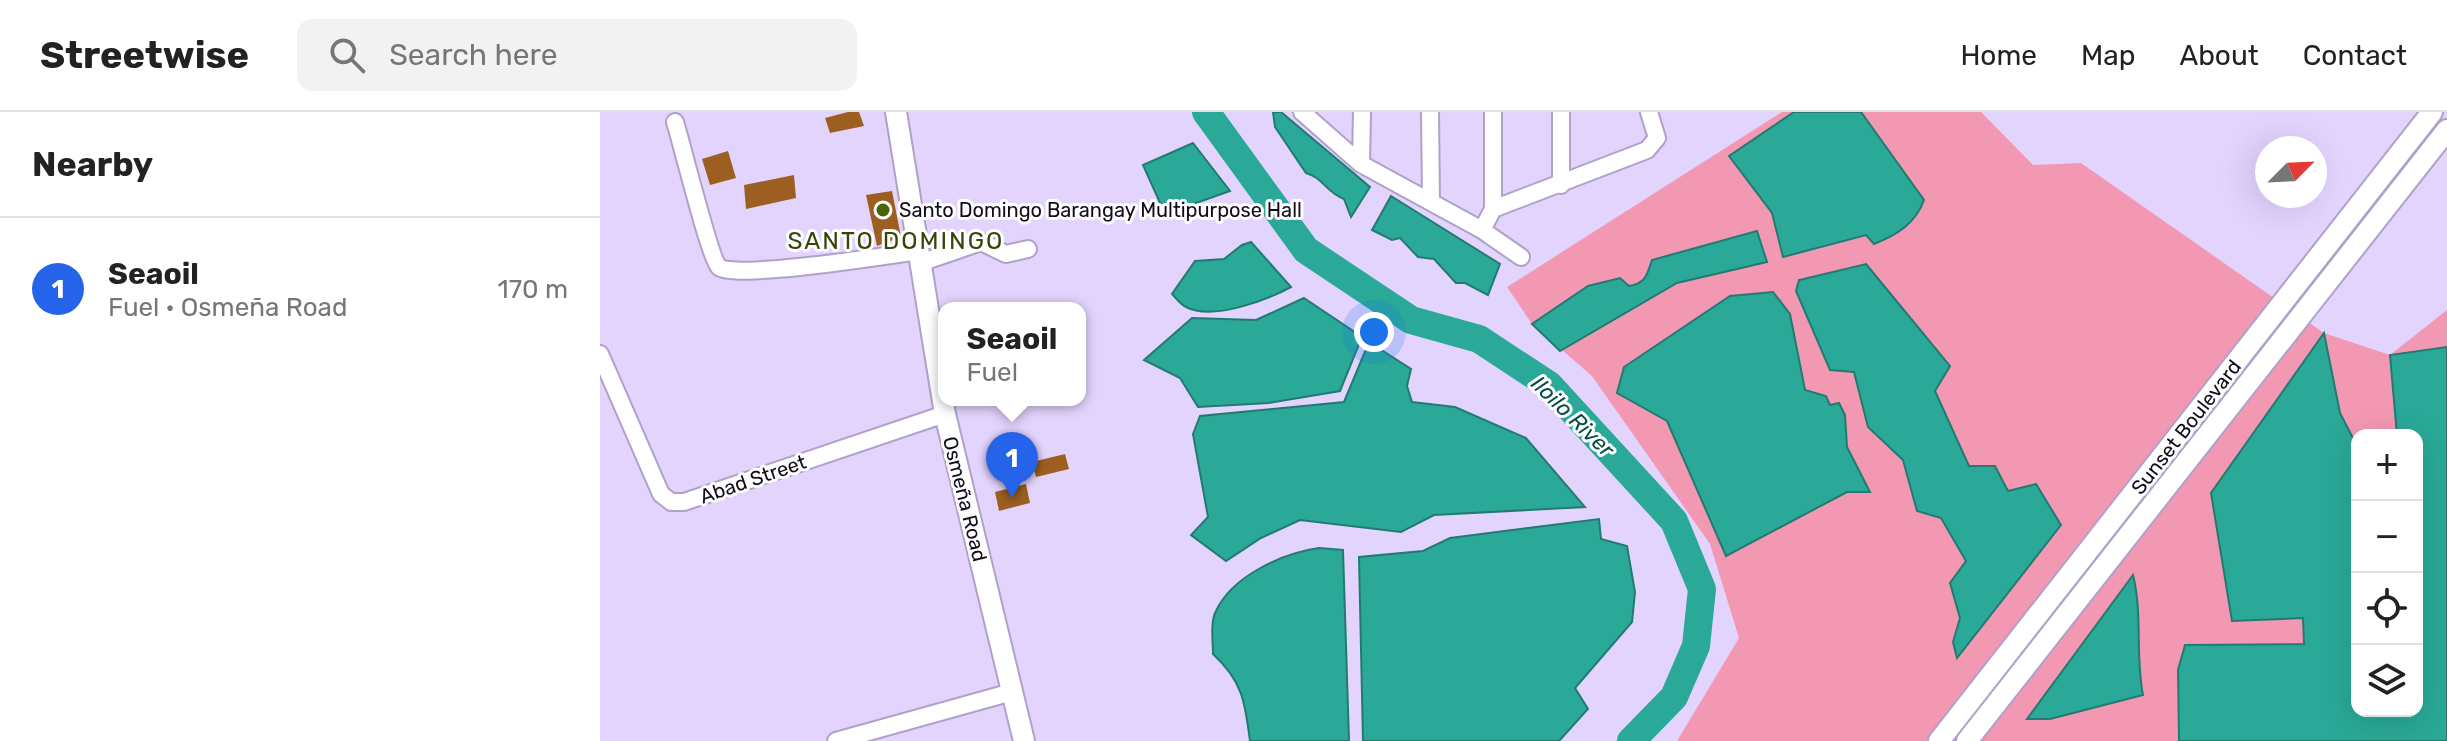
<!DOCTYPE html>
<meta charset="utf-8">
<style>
body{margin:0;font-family:Rubik,sans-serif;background:#f2f2f2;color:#222}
.controls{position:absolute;right:24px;bottom:24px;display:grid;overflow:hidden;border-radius:16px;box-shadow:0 8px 32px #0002}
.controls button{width:72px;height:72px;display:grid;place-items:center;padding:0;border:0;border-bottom:2px solid #e0e0e0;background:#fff;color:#222;font:40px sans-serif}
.compass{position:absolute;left:1655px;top:24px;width:72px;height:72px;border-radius:50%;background:#fff;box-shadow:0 8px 32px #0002;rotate:66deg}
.you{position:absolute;left:774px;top:220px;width:28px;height:28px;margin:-20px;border:6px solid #fff;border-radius:50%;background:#1a73e8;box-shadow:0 0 0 12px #1a73e833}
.badge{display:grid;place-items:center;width:52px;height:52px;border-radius:50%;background:#2563eb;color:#fff;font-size:26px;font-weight:700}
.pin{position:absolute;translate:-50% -66px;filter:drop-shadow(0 2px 4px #0008)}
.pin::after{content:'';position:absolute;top:42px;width:28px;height:24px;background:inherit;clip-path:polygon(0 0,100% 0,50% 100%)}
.popup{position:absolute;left:338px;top:190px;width:148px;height:104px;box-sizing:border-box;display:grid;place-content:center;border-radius:16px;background:#fff;filter:drop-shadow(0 2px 6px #0005);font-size:26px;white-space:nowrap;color:#767676}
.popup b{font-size:30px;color:#222}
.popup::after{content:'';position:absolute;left:50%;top:100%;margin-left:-16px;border:16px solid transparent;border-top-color:#fff}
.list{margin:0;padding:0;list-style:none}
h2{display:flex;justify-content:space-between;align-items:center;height:104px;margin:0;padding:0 32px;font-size:34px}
h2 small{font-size:26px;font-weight:400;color:#767676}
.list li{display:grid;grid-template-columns:52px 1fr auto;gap:24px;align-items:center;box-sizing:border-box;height:144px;padding:0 32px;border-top:2px solid #e0e0e0}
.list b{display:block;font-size:30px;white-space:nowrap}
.list p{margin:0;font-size:26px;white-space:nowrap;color:#767676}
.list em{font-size:26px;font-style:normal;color:#767676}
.icon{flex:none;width:44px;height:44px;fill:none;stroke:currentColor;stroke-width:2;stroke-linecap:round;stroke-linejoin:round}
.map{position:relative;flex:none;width:1847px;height:629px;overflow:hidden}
header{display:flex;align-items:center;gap:48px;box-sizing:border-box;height:112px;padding:0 40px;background:#fff;border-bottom:2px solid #e0e0e0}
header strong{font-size:38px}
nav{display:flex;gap:44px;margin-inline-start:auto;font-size:28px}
.search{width:560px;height:72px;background:#f2f2f2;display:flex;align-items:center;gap:20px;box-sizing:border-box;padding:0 28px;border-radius:16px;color:#767676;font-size:30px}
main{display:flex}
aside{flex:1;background:#fff}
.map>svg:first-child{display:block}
</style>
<header>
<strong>Streetwise</strong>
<div class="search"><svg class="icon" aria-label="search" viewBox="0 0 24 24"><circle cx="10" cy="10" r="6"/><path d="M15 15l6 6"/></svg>Search here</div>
<nav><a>Home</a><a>Map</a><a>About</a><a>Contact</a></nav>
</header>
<main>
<aside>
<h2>Nearby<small></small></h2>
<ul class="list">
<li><span class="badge">1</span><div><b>Seaoil</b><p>Fuel · Osmeña Road</p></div><em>170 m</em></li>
</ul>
</aside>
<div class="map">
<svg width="1847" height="629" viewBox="0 0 1847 629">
<rect width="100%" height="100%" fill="#e3d4fe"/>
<path fill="#f398b2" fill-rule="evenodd" d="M1182 0H1381L1433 53 1481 51 1724 221 1790 243 1847 198V629H1077L1139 526 1110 432 992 264 932 212 907 175ZM1757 323H1817V599H1757Z"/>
<path fill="#2aa998" stroke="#237a72" stroke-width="2" d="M673 0H681L770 75 751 105 744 87C727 81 722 65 706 61L675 15Z
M1194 0H1261L1324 88C1316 111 1297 123 1274 132L1266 123 1183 145 1172 101 1129 44Z
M593 31 630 79 565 102 543 53Z
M791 84 900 152 888 183 865 171H856L834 147 818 145 800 126 792 128 772 118Z
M1157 119 1167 150 1077 171 960 239 932 212 988 174 1020 166 1029 174C1046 171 1047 163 1052 148Z
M651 130 691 175C667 188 613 209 586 195 581 193 576 186 572 182L595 149 624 147 642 133Z
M1266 152 1350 254 1335 279 1369 354H1395L1408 379 1436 372 1461 413 1357 546 1353 530 1360 506 1350 471 1366 449 1341 406 1317 399 1303 348 1268 315 1254 260 1230 258 1196 179 1199 168Z
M1173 180 1190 202 1205 278 1226 284 1230 293 1239 291 1245 303 1247 335 1270 380H1247L1126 444 1067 309 1017 281 1024 255 1130 184Z
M704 186 762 225 740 279 669 291 598 295 580 266 544 248 592 206 656 208Z
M1724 221 1740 301 1757 334V599H1817V323H1797L1790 243 1847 235V629H1579L1578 558 1585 533 1704 532 1703 506 1632 509 1611 381Z
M769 230 811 257 807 274 812 290 855 295 926 326 985 395 834 403 801 420 700 408 661 426 626 449 591 423 608 405 593 322 600 304 744 290Z
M999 407 1001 427 1027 434 1035 480 1032 510 975 576 988 597 959 629H763L759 445 823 439 850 426Z
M719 436 743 438 749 629H650C645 590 643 570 613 542 613 529 610 510 616 499 632 464 683 441 719 436Z
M1533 463C1543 503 1535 543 1543 583L1450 607H1427Z"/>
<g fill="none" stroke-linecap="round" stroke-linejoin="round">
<path stroke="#2aa998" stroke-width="28" d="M606 0 706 138 811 208 879 227 949 273 1074 409 1102 477 1096 534 1074 585 1031 629"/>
</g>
<path fill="#9d5f21" d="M248 0H259L264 14 230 21 225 6Z
M128 39 136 66 110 73 102 47Z
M194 63 196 86 146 97 144 73Z
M292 79 301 125 277 134 266 83Z
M465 342 469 357 436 365 432 350Z
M426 372 430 391 399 399 395 380Z"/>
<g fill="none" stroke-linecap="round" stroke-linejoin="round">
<defs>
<path id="minor" d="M702 0 761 52 882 118 921 145
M830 0 831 90
M75 10C82 32 110 147 119 155 133 168 291 143 319 139
M761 52 762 0
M961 73V0
M893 97 1047 38 1057 26 1049 0
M882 118 893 97V0
M320 151 381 130 406 142 428 137
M0 242 61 382 71 390H84L345 302
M236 629 412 580"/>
<path id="major" d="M296 0 345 302 424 629
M1339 629 1832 0
M1367 629 1847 18"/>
</defs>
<use href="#minor" stroke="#b0a1ca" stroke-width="20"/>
<use href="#major" stroke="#b0a1ca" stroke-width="24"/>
<use href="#minor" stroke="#fff" stroke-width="16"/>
<use href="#major" stroke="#fff" stroke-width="20"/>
</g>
<circle fill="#4f6106" stroke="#fdfdfd" stroke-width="3" cx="283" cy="98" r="8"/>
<g text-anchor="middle" stroke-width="6" stroke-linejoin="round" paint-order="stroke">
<g font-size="20" fill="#120c1a" stroke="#fdfdfd" text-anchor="start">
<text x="299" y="105">Santo Domingo Barangay Multipurpose Hall</text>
</g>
<g font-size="20" fill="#120c1a" stroke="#fdfdfd">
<text transform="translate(1586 315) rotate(-52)" y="7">Sunset Boulevard</text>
<text transform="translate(153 367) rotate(-19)" y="7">Abad Street</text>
<text transform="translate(365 387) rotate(76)" y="7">Osmeña Road</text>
</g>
<g font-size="22" font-style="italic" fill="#014c43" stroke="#fdfdfd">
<text transform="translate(973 304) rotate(44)" y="8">Iloilo River</text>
</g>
<g font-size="24" letter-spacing="2" fill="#374309" stroke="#fdfdfd">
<text x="296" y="137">SANTO DOMINGO</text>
</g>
</g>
</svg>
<div class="controls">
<button>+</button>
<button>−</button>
<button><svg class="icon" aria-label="locate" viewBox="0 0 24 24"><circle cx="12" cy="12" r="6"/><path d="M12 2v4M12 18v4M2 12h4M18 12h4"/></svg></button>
<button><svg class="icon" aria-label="layers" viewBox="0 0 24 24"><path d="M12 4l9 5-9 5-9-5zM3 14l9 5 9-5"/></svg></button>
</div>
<svg class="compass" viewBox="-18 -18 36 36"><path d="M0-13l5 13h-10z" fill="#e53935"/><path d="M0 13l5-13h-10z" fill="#767676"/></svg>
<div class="you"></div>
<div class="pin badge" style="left:412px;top:386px">1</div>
<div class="popup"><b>Seaoil</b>Fuel</div>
</div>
</main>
